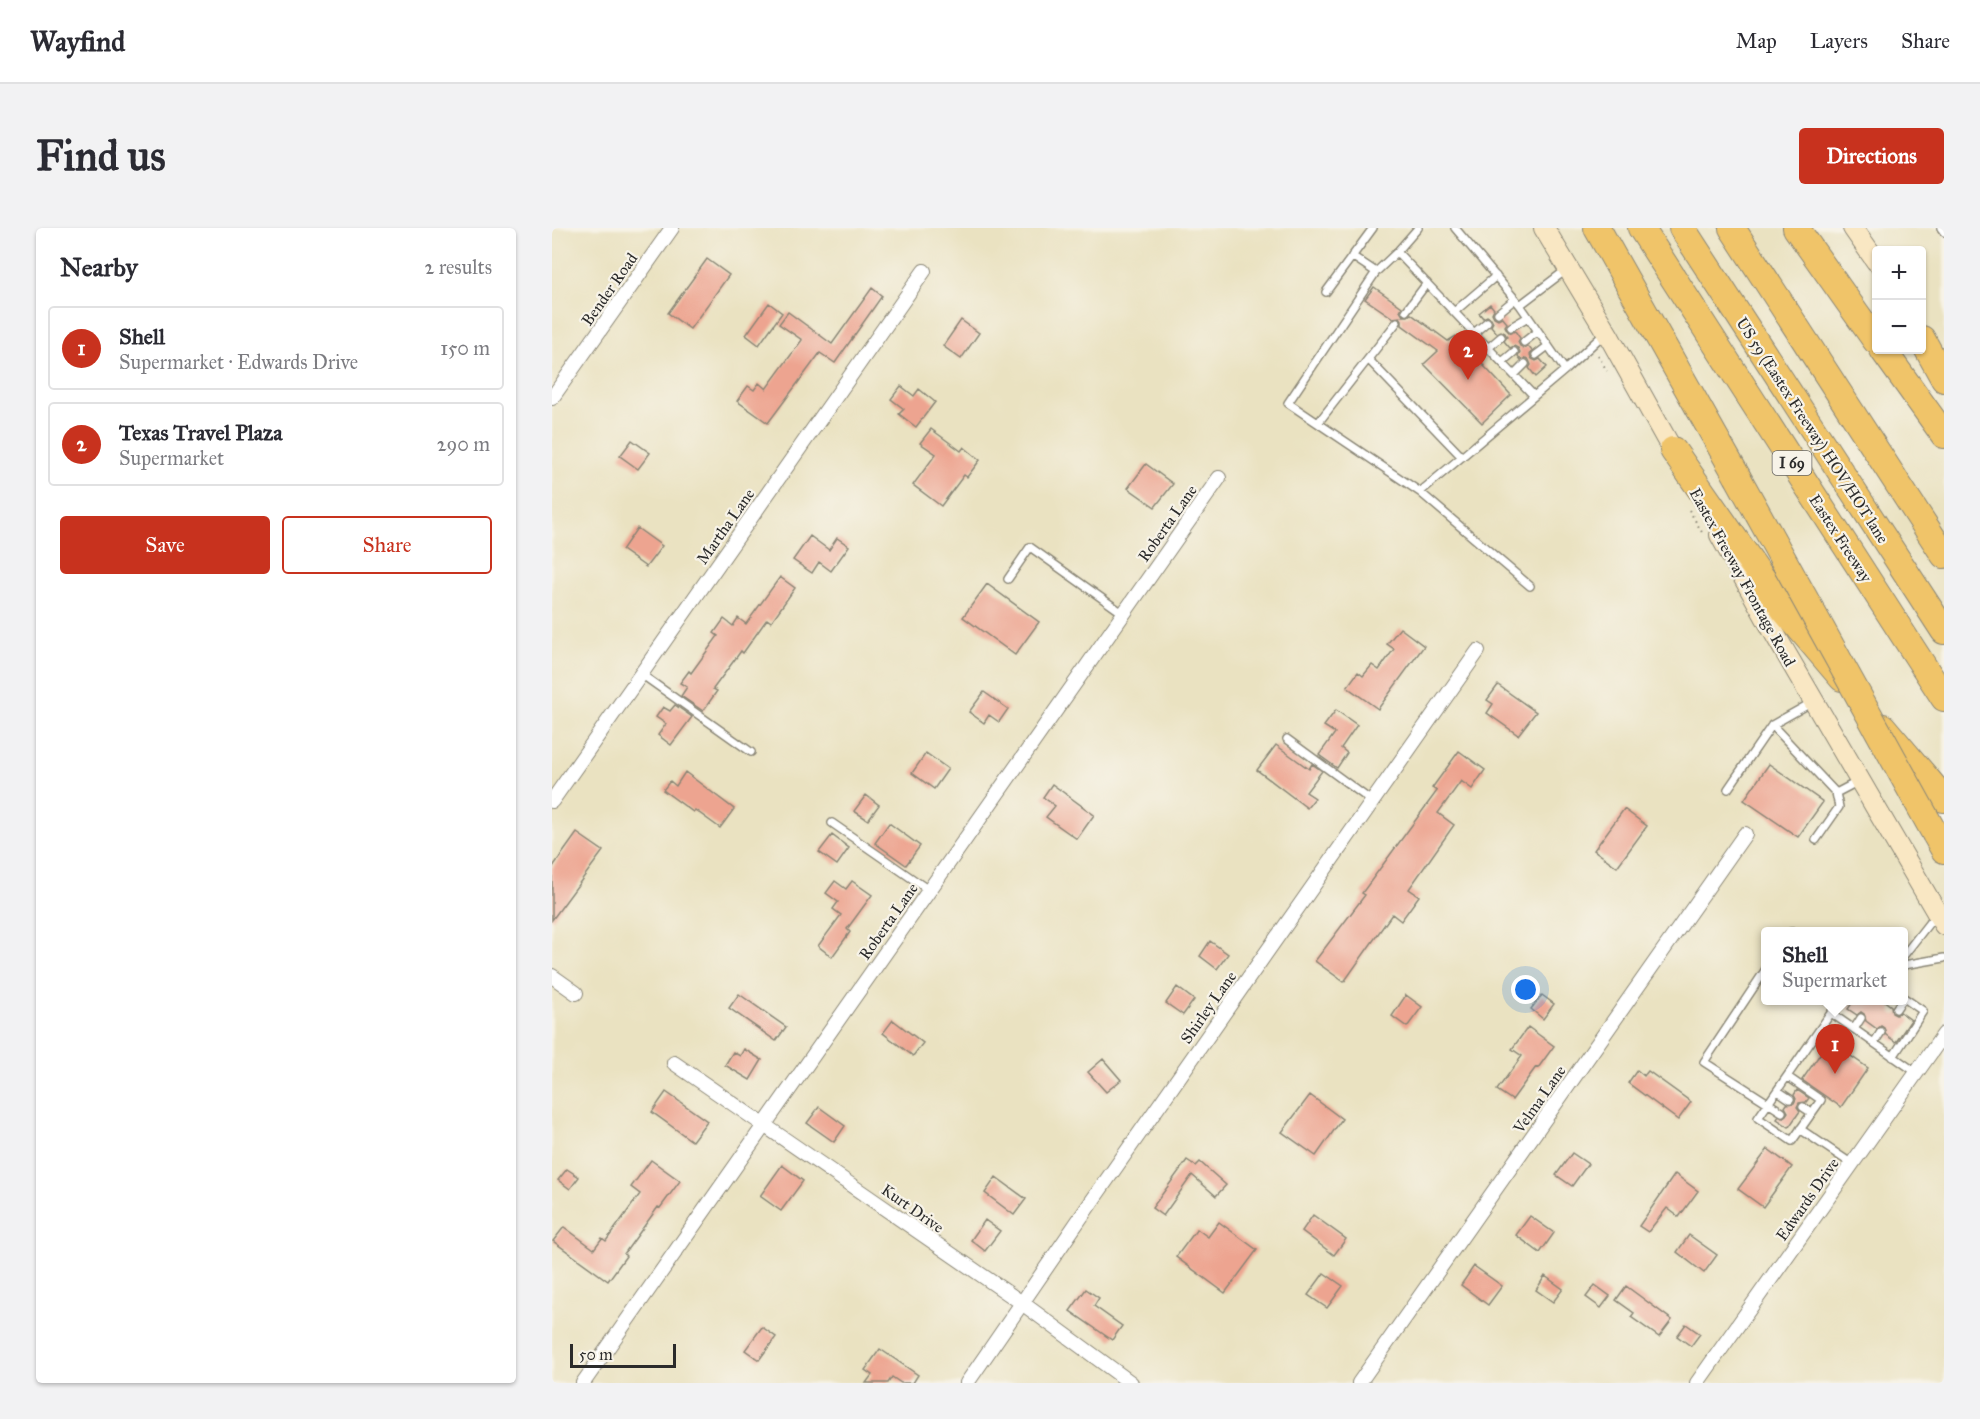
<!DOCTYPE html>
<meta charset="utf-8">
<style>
body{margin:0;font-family:"IM FELL Great Primer",serif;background:#f2f2f3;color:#2b2b33}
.controls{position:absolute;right:18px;top:18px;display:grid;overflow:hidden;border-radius:6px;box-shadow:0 2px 4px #0004}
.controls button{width:54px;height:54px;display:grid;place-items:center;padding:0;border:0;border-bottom:2px solid #e1e1e2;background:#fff;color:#2b2b33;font:30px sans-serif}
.scale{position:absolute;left:18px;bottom:15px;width:106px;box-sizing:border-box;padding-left:6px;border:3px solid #2b2b2b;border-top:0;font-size:16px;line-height:21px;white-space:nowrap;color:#2b2b2b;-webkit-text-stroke:4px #f7f3e8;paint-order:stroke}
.you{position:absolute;left:974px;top:762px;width:21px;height:21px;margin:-15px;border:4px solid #fff;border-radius:50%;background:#1a73e8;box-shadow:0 0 0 9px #1a73e833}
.badge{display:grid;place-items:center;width:39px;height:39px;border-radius:50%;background:#c8321e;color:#fff;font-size:20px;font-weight:700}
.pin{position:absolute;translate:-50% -50px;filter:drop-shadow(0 2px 3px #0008)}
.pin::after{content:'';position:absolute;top:32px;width:21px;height:18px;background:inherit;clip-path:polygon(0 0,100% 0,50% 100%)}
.popup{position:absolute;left:1209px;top:699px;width:147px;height:78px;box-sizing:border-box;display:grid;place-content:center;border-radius:6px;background:#fff;filter:drop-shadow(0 2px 4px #0005);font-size:20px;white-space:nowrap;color:#7c7c81}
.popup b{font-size:22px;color:#2b2b33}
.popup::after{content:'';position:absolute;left:50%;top:100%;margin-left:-12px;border:12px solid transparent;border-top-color:#fff}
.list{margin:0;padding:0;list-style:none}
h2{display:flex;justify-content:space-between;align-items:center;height:78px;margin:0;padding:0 24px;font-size:26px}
h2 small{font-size:20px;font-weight:400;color:#7c7c81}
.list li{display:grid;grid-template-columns:39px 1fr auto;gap:18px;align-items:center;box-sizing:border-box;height:84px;margin:0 12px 12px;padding:0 12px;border:2px solid #e1e1e2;border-radius:6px}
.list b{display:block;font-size:22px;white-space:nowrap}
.list p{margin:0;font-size:20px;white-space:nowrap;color:#7c7c81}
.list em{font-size:20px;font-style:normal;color:#7c7c81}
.actions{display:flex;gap:12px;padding:18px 24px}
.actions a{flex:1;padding:14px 0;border:2px solid #c8321e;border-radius:6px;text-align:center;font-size:21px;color:#c8321e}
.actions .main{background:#c8321e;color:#fff}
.map{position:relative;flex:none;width:1392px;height:1155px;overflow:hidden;border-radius:6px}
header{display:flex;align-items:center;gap:36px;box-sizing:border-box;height:84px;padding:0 30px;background:#fff;border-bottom:2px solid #e1e1e2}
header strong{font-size:28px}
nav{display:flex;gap:33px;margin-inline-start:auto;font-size:21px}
.intro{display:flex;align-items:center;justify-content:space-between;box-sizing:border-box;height:144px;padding:0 36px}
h1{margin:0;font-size:42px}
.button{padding:15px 27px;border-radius:6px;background:#c8321e;color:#fff;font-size:21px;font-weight:700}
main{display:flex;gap:36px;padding:0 36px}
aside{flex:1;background:#fff;border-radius:6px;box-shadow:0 2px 4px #0004}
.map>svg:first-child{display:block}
</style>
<header>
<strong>Wayfind</strong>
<nav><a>Map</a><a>Layers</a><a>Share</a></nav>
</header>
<div class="intro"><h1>Find us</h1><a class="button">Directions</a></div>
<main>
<aside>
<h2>Nearby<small>2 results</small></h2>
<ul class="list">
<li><span class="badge">1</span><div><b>Shell</b><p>Supermarket · Edwards Drive</p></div><em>150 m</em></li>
<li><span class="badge">2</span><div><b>Texas Travel Plaza</b><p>Supermarket</p></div><em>290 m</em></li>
</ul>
<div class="actions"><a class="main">Save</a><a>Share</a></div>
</aside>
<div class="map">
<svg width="1392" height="1155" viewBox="0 0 1392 1155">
<rect width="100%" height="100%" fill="#f7f3e8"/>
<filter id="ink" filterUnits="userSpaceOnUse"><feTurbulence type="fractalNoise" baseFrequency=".0167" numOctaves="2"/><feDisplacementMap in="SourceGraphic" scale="12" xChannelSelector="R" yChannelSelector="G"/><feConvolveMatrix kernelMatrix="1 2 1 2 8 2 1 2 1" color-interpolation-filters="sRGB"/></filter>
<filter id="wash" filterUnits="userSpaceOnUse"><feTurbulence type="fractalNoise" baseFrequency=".008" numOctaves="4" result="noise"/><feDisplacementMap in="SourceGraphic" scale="24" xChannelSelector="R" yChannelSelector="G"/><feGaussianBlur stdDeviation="1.35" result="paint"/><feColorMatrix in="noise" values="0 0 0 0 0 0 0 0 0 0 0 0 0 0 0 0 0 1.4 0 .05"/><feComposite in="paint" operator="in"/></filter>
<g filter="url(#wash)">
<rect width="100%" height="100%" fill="#eae2c1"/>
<g id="blocks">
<path fill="#eda490" d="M155 31 177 47 138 101 116 85Z
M822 59 850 79 848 83 851 88H856L859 86 896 113 904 108 959 167 930 195 872 136 886 123 850 97V92L848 89 841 90 813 71Z
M320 60 330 68 283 135 268 125 216 195 185 173 196 158 202 162 207 155 214 161 250 112 227 96 236 84 280 116Z
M217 75 230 85 207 117 194 107Z
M938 76 942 81 940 85 942 89 946 91 950 89 955 95 953 98 955 102 958 105 963 103 968 110 966 114 968 118 972 120 976 118 980 123 978 127 980 131 984 133 988 131 995 139 984 149 977 140 979 137 977 132 974 130 969 132 966 128 968 124 966 120 962 118 958 120 952 113 955 109 953 105 949 103 945 105 939 98 941 94 939 90 935 88 931 90 927 85Z
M409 92 427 105 409 131 391 118Z
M349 158 362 168 367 161 383 174 364 199 347 186 352 181 339 171Z
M379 201 409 223 412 219 428 232 415 249 412 247 389 278 361 257 384 226 368 215Z
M80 212 98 225 86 241 68 228Z
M594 236 621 256 603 279 576 260Z
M85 300 110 318 94 339 70 322Z
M258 308 277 322 285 310 297 318 279 343 267 334 260 345 241 332Z
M228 349 243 360 219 394 215 391 191 425 189 423 161 461 165 463 151 483 129 468 135 459 128 455 137 443 139 445 166 408 162 405 172 391 181 398 186 390 194 396Z
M435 356 487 394 463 427 411 389Z
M848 400 872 418 826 481 795 459 806 444 811 448 820 437 827 442 842 421 835 416Z
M946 457 984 484 966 507 935 485 941 476 935 472Z
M432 464 456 481 447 494 437 487 432 495 417 484Z
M123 477 140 489 119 517 106 507 114 496 104 489 111 479 118 483Z
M784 482 805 497 789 520 795 525 785 540 767 527 783 505 772 498Z
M724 517 757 541 760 536 770 543 754 564 763 570 755 580 705 542Z
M907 523 933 542 920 561 909 553 886 585 902 597 857 661 867 668 849 693 840 686 792 754 763 733 813 667 810 665 885 563 880 560Z
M374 525 396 541 382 561 360 545Z
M1217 536 1271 574 1246 609 1192 572Z
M133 544 182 581 168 600 143 582 141 584 111 562 118 553 124 558Z
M500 556 542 587 525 611 494 589 503 578 491 569Z
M314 567 327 577 316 592 302 583Z
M1072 581 1095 598 1065 639 1042 622Z
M337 595 368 618 354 637 323 615Z
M25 605 51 623 0 692V640Z
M280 607 297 620 285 637 267 624Z
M283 653 294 661 300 653 320 667 295 701 298 704 280 729 266 718 289 687 281 681 286 674 274 665Z
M658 713 676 726 665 741 648 728Z
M625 759 642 772 631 787 614 775Z
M187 766 234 799 224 813 177 780Z
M854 767 870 779 855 799 840 788Z
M990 767 1002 776 991 791 979 781Z
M1302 772H1331L1339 778 1340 785 1344 787 1348 784 1359 792 1344 814 1334 807 1332 800 1329 798 1325 801 1314 793 1312 786 1309 784 1305 787 1296 781Z
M341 792 371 815 361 828 331 805Z
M976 799 1002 818 986 840 984 839 960 872 945 862 970 828 960 821Z
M1277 813 1316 840 1289 879 1250 852Z
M192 821 210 832 198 852 173 837 181 824 188 828Z
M551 831 569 852 554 864 536 844Z
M1085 842 1092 848 1096 843 1139 874 1126 892 1076 855Z
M1245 862 1257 870 1254 874 1247 875 1245 879 1248 883 1237 899 1225 891 1227 888 1230 890 1234 887 1236 884 1233 879 1235 876 1242 875 1244 871 1242 867Z
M114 864 155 893 140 913 100 884Z
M758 867 790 891 764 928 730 904Z
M267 879 293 898 282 914 255 895Z
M1216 921 1240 939 1211 979 1186 961Z
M1020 925 1036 936 1020 958 1004 947Z
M99 932 128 953 108 980 106 979 72 1026 74 1028 56 1053 1 1013 12 999 42 1021 50 1010 54 1013 88 966 79 959Z
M635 932 644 938 648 934 674 957 664 968 640 947 611 988 600 980Z
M230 937 251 953 229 983 208 968Z
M15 941 27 949 18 961 6 952Z
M1123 946 1146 963 1127 989 1115 980 1096 1004 1087 998Z
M444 949 474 971 462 987 433 965Z
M761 987 794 1011 782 1027 750 1003Z
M978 988 1002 1005 988 1025 964 1007Z
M433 992 448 1003 433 1023 419 1012Z
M667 994 705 1022 673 1065 624 1029 645 1001 656 1009Z
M1137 1007 1165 1027 1152 1045 1125 1024Z
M922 1038 950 1058 936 1077 909 1057Z
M772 1045 791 1058 775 1080 756 1067Z
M993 1048 1011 1061 1001 1074 984 1062Z
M1043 1057 1058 1068 1049 1080 1034 1069Z
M1074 1058 1120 1092 1107 1109 1079 1089 1082 1085 1064 1072Z
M534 1061 547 1070 542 1078 570 1098 560 1112 518 1083Z
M1134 1096 1148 1106 1139 1118 1125 1108Z
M210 1099 224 1109 207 1132 193 1122Z
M328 1121 366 1147 361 1155H349L340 1149 336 1155H314L320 1147 313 1142Z"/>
</g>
</g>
<g filter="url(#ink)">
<use href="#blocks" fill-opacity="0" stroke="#8a8676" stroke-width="1.5"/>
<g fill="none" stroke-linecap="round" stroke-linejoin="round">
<defs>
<path id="lane" d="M866 0 845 24 824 44 736 175 868 264 978 358
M903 0 968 77 1014 42
M1389 0 1392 4
M845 24 982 168
M800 28 824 44
M774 64 821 0
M968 77 1013 142
M854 83 875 55
M902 84 944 48
M946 85 963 71
M959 99 976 89
M922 105 935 94
M972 114 986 103
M936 120 949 109
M984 127 996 118
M816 131 910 229
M950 134 962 124
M962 147 973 136
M766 195 845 94
M868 264 1013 142 1053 105
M456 351 478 319 572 386
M89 446 199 524
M1220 497 1284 565
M735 511 821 574
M1176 561 1220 497 1259 475
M280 595 378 663
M1264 612 1287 579 1284 565 1305 554
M1239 704H1241
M1352 727 1384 686
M1352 737 1392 730
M1214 741 1152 834 1230 884
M1289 772 1279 785 1365 845
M1344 781 1350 772
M1302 801 1309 790
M1322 815 1329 804
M1341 829 1371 783 1352 770
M1236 849 1269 872 1240 913 1206 890 1279 785
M1226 863 1238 871
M1251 879 1260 885
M1248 901 1300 936"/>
<path id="street" d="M0 170 120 0
M0 573 372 43
M0 748 24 765
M122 835 470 1075 579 1155
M31 1155 667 250
M415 1155 540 973 926 423
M807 1155 1193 606
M1145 1155 1392 806"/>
<path id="secondary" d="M992 0 1058 110 1127 234
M1301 0 1324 33
M1168 307 1225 410 1392 697"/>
<path id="highway" d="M1045 0 1185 248
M1089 0 1392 470
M1130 0 1392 403
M1180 0 1392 327
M1244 0 1324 113
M1370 111 1392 151
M1331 122 1392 207
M1121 222 1233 383 1290 450
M1331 499 1392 571
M1383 606 1392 622"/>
</defs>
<use href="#lane" stroke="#8a8676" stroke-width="10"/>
<use href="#street" stroke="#8a8676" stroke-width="16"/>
<use href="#secondary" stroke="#8a8676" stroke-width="22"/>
<use href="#highway" stroke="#8a8676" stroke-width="28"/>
<path stroke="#8a8676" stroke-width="2" stroke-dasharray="1.5 4.5" stroke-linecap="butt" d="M1046 127 1055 143
M1137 282 1151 306"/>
<use href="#lane" stroke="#fff" stroke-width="7"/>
<use href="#street" stroke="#fff" stroke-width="14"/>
<use href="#secondary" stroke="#f9e7c3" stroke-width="20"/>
<use href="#highway" stroke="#f0c469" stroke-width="26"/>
<defs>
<path id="highway-bridge" d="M1185 248 1383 606"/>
</defs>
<use href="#highway-bridge" stroke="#8a8676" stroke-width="28" stroke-linecap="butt"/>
<use href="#highway-bridge" stroke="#f0c469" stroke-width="26"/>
</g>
</g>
<g text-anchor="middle" stroke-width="4.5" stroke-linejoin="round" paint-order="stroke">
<rect fill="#f7f3e8" stroke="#686764" stroke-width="1.5" x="1220.5" y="223" width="39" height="24" rx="4.5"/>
<g font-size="15" font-weight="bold" fill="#2b2b2b">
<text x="1240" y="240">I 69</text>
</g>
<g font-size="16" fill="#2b2b2b" stroke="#f7f3e8">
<text transform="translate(57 61) rotate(-55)" y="6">Bender Road</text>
<text transform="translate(1261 202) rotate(57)" y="6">US 59 (Eastex Freeway) HOV/HOT lane</text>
<text transform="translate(615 295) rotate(-55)" y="6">Roberta Lane</text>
<text transform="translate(173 298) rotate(-55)" y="6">Martha Lane</text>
<text transform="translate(1289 310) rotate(57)" y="6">Eastex Freeway</text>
<text transform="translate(1191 349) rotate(61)" y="6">Eastex Freeway Frontage Road</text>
<text transform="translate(336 693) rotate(-55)" y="6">Roberta Lane</text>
<text transform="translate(656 779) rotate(-55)" y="6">Shirley Lane</text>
<text transform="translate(987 871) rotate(-55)" y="6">Velma Lane</text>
<text transform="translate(1255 971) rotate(-55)" y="6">Edwards Drive</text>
<text transform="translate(361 980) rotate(35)" y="6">Kurt Drive</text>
</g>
</g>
</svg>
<div class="controls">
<button>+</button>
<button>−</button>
</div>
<div class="scale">50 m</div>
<div class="you"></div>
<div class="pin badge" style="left:1283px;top:846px">1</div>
<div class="popup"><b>Shell</b>Supermarket</div>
<div class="pin badge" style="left:916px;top:152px">2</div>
</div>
</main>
